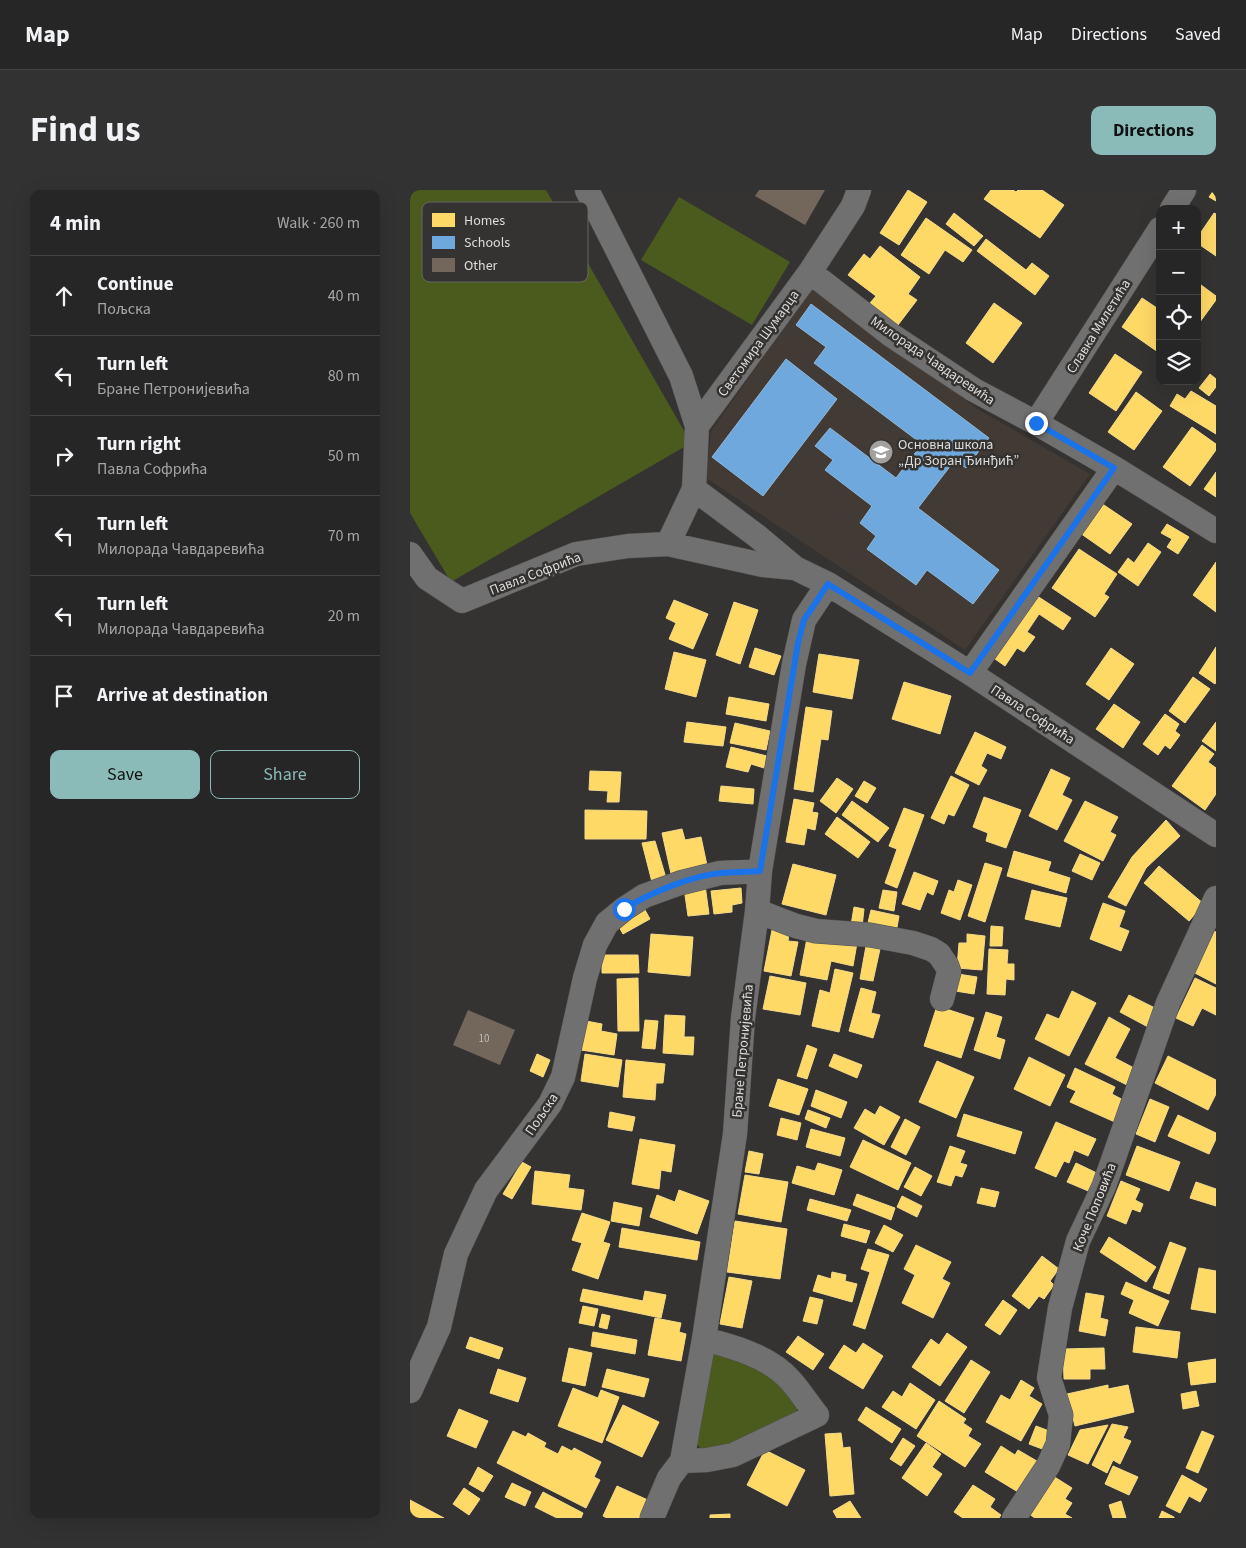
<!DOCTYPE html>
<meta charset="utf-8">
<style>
body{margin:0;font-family:"Source Sans 3",sans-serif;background:#333232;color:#f1f3f6}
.controls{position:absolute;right:15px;top:15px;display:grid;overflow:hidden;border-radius:10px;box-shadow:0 5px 20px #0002}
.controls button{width:45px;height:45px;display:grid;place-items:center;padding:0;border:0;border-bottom:1px solid #434343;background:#272626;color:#f1f3f6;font:25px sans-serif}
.stop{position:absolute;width:15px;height:15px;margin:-11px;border:4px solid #1a73e8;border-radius:50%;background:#fff}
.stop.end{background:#1a73e8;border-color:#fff;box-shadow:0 1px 5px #0008}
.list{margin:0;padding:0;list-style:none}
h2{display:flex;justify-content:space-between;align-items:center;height:65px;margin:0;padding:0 20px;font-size:21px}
h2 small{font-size:16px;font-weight:400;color:#a4a5a7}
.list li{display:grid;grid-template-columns:32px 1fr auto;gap:15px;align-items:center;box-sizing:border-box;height:80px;padding:0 20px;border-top:1px solid #434343}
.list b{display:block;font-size:19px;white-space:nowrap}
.list p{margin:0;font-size:16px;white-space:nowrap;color:#a4a5a7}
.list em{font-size:16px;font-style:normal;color:#a4a5a7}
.actions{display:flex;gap:10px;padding:15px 20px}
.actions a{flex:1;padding:11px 0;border:1px solid #8bbbb9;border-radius:10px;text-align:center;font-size:18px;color:#8bbbb9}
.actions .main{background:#8bbbb9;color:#111}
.icon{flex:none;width:28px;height:28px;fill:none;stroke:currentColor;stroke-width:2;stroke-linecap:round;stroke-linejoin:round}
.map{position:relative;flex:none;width:806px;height:1328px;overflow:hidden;border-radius:10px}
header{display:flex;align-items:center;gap:30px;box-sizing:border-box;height:70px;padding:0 25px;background:#272626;border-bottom:1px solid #434343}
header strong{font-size:24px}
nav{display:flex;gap:28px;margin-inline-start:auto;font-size:18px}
.intro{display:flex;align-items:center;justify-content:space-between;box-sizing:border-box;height:120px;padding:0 30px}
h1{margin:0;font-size:35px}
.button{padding:12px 22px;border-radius:10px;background:#8bbbb9;color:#111;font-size:18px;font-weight:700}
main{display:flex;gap:30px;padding:0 30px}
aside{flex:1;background:#272626;border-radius:10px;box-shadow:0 5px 20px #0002}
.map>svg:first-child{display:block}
</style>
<header>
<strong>Map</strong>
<nav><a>Map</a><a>Directions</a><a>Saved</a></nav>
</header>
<div class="intro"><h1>Find us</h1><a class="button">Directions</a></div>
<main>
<aside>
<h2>4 min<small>Walk · 260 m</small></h2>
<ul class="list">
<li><svg class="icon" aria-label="ahead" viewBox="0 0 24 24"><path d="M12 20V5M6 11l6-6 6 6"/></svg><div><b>Continue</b><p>Пољска</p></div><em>40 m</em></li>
<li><svg class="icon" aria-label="left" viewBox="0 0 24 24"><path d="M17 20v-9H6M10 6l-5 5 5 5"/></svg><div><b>Turn left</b><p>Бране Петронијевића</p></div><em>80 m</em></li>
<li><svg class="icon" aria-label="right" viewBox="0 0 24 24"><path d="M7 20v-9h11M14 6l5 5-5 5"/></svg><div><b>Turn right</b><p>Павла Софрића</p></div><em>50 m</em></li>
<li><svg class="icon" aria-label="left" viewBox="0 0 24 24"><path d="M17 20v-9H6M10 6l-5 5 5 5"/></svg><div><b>Turn left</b><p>Милорада Чавдаревића</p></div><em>70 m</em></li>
<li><svg class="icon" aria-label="left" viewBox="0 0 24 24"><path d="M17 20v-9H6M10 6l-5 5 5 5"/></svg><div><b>Turn left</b><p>Милорада Чавдаревића</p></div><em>20 m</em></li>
<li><svg class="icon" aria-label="arrive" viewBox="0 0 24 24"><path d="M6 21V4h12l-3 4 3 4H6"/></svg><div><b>Arrive at destination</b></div></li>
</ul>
<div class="actions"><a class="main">Save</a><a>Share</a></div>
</aside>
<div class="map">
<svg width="806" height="1328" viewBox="0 0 806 1328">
<rect width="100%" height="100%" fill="#343332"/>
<path fill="#413a35" d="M405 94 566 218 680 284 555 460 296 288 301 241Z"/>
<path fill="#4a5b1d" d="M0 0H136L281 253 41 392 0 323Z
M269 7 380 72 342 135 231 70Z
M302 1163 313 1164 364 1187 387 1213V1220L384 1228C365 1236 314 1264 295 1260 291 1260 288 1255 286 1253Z"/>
<path fill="#ffd966" stroke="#f5da89" d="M498 0 517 12 489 55 470 43Z
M581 0H603L606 2 608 0H632L654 15 630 48 574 9Z
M804 0H806V11L799 7Z
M544 23 573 46 564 56 536 34Z
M804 23 806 24V66L787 53V48Z
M516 28 562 60 553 72 535 60 519 84 491 65Z
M576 49 616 80 622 73 639 86 625 105 567 61Z
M470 56 510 87 498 104 507 110 488 135 460 113 466 106 438 85 454 64 460 69Z
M787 92 806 106V110L787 136Z
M732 108 750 120V159L748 162 712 137Z
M584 113 612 133 583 173 556 153Z
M705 164 732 182 706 221 679 203Z
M800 184 806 189V197L799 206 789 198Z
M781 201 806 216V244L760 216 767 204 775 209Z
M726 202 752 221 724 260 698 242Z
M782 237 806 254V260L780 296 753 277Z
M806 282V307L794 299Z
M691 313 722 334 700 364 670 343Z
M757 334 779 347 768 364 757 357 762 349 751 343Z
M738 353 751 362 728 396 708 382 718 368 724 373Z
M669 359 707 384 694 404 699 407 685 427 642 398Z
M806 372V422L783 405Z
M621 402 661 428 653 440 629 424 617 442 625 447 614 462 607 458 595 476 578 464Z
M264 410 298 424 283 459 259 449 266 433 256 428Z
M324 412 348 420 330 474 306 465Z
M806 457V492L805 494 789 483Z
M345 458 371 466 364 485 339 477Z
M701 458 724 474 699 510 676 494Z
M264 462 296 470 286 507 255 499Z
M409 464 449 470 442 509 403 502Z
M783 487 800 499 775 533 759 521Z
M494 492 541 506 530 544 482 529Z
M319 507 359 514 356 531 316 524Z
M704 514 730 532 713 558 686 539Z
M396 517 422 521 418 550 411 549 403 602 384 599Z
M755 524 769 534 765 541 770 545 760 559 755 555 748 565 733 554Z
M277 532 316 537 313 556 274 552Z
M806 532V561L792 551Z
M325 533 360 541 356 560 320 553Z
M565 542 596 557 591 569 577 563 571 576 577 580 569 595 545 583Z
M792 555 804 564 798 572 806 578V604L795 620 762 596Z
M321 557 357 566 354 578 341 574 338 582 316 577Z
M641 579 660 588 652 605 662 610 647 640 619 626Z
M180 581 211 582 209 612H197L198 601 179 600Z
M541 586 559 595 544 626 538 624 534 634 521 628Z
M427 588 443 599 426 623 410 611Z
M454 591 466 598 457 613 445 606Z
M311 596 344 599 343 614 309 611Z
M574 607 611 620 596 658 576 651 578 643 563 637Z
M384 609 404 613 402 622 408 623 405 640 397 638 394 655 376 652Z
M442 611 479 638 468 652 432 625Z
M675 611 708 627 700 642 706 645 693 671 654 651Z
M494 618 514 625 487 698 475 693 487 659 479 656Z
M175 620 237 621 236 649H175Z
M427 627 460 652 448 668 415 644Z
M756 630 770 646 736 678 716 716 698 707 722 667Z
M272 639 275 650 291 647 298 680 262 688 252 643Z
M245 651 256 688 242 692 232 653Z
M604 661 641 672 638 681 660 688 656 703 597 686Z
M670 664 690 673 682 690 662 681Z
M575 673 592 678 575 732 558 726Z
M383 674 426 685 416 725 372 714Z
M749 676 794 714 779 731 734 693Z
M504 682 528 691 523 705 517 702 510 720 492 714Z
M548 690 562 695 550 730 531 723 539 700 544 702Z
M295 695 299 724 278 726 274 698Z
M331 698 332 713 322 715V722L304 724 301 701Z
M473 700 487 702 484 721 469 718Z
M622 700 657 708 650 737 615 729Z
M693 713 715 721 709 737 719 741 711 761 680 749Z
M444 717 454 719 452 737 441 735Z
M235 720 240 729 213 744 208 735Z
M461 720 489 726 486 743 457 737Z
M363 735 380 738 378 751 388 752 381 786 354 781Z
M581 736 593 737 592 756H580Z
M804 741 806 742V794L783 782Z
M398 743 447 753 443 776 421 771 417 790 390 785Z
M241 744 283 747 280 786 238 782Z
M557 744 575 746 572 780 547 778 549 753H557Z
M456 756 470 759 463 791 450 789Z
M579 759 598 760 597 774H604V790L596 789 595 805 577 804Z
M192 765H228L229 783H192Z
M425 779 443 783 429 842 402 836 410 800 420 803Z
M548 784 567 787 564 804 545 801Z
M360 786 396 793 390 825 353 819Z
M228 788 229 841H208L207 789Z
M785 788 806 798V825L792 818 783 836 766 828Z
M451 798 466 802 461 823 470 825 463 848 439 841Z
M662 801 686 813 659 866 625 849 637 824 649 829Z
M719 805 747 819 738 837 710 822Z
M527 816 564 828 551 868 514 856Z
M576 822 592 827 586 847 595 850 590 869 564 860Z
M255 825 275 826 274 847H284L283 865 253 863Z
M699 827 720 839 705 868 726 879 717 895 675 874Z
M235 830 248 831 245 859 232 858Z
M176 831 192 834 191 841 207 844 204 865 171 860Z
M397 855 407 859 397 889 387 886Z
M127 864 140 870 133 887 120 881Z
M175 864 212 870 208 897 171 891Z
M424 864 452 875 447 888 419 876Z
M758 866 806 890V904L798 920 745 893Z
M619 867 655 885 640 916 604 899Z
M216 870 255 874 253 893H246L245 910 213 907Z
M527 871 564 887 546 928 509 912Z
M665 878 705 897 702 904 717 912 707 933 660 912 666 901 657 897Z
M368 889 398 899 389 925 359 916Z
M406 900 437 912 431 928 401 916Z
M740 909 759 917 745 952 726 944Z
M470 916 490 927 474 955 444 938 455 919 465 925Z
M398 920 420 928 416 938 395 929Z
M200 922 225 927 222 941 198 937Z
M554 924 612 942 605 964 547 946Z
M768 925 806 943V949L799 964 758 946Z
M371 928 391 933 387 950 367 945Z
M495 929 510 937 496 965 481 957Z
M646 932 686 949 678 966 664 960 659 973 654 971 646 987 625 978Z
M401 939 435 948 430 966 396 957Z
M230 949 265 955 261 982 251 980 249 999 222 994Z
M453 950 501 973 488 1000 440 977Z
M540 956 555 961 550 973 557 975 552 987 545 985 541 996 527 992Z
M727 956 770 972 759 1001 716 985Z
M339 961 353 964 349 984 335 982Z
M112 972 121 977 102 1009 93 1004Z
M408 973 432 980 424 1005 382 993 387 976 405 981Z
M666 973 691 985 683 1003 657 992Z
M505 977 522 986 511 1006 494 997Z
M125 981 160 985 158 998 174 1000 171 1020 122 1014Z
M335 985 378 992 371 1032 328 1024Z
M711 991 730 999 725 1010 733 1014 730 1022 722 1019 716 1034 697 1026Z
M786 992 806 999V1016L780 1008Z
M571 998 589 1002 585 1017 567 1013Z
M269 1000 299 1011 287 1044 240 1027 247 1005 265 1012Z
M447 1004 485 1018 481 1030 443 1015Z
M492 1006 512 1016 507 1027 487 1017Z
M400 1009 441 1020 437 1031 397 1020Z
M204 1012 232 1018 229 1036 201 1031Z
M172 1023 200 1032 193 1052 200 1054 188 1089 162 1080 172 1053 162 1050Z
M325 1031 377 1039 370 1089 317 1082Z
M434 1034 460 1041 456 1053 431 1046Z
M474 1035 493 1045 483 1062 465 1053Z
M212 1038 290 1052 287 1070 209 1057Z
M699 1047 746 1077 736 1092 690 1062Z
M760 1052 776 1058 759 1104 743 1098Z
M506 1055 541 1072 532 1089 540 1093 523 1128 492 1113 505 1085 494 1079Z
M458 1059 479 1065 455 1139 443 1135 460 1082 451 1079Z
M632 1066 649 1079 640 1091 644 1095 634 1109 629 1106 619 1119 602 1106Z
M789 1078 806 1081V1123L781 1119Z
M422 1082 436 1085 435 1091 447 1094 442 1112 403 1101 408 1085 421 1089Z
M319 1087 342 1091 332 1138 310 1134Z
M716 1092 759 1111 748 1136 719 1123 724 1110 711 1104Z
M173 1099 233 1111 235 1101 256 1105 251 1128 170 1111Z
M676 1103 694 1106 690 1128 698 1130 695 1146 669 1141Z
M400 1107 413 1110 407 1134 393 1131Z
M593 1110 607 1120 590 1145 575 1135Z
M173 1116 188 1119 184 1136 169 1133Z
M192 1124 200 1126 197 1139 189 1137Z
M245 1128 271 1133 269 1142 276 1144 271 1171 238 1165Z
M726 1137 770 1142 767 1168 723 1162Z
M183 1142 227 1150 225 1164 181 1156Z
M537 1143 557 1157 530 1196 502 1177 521 1149 529 1155Z
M388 1146 414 1164 403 1180 376 1162Z
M60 1147 93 1158 89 1169 56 1158Z
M453 1153 473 1166 453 1199 419 1178 434 1155 446 1163Z
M159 1158 182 1163 175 1196 152 1191Z
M694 1158 695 1179H680V1189H654L653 1159Z
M806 1169V1192L781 1195 778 1173Z
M561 1170 580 1182 554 1223 535 1211Z
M88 1179 116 1188 108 1212 80 1203Z
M197 1179 239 1189 234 1207 192 1197Z
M611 1190 624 1198 619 1206 632 1214 611 1251 576 1232 591 1205 600 1210Z
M500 1193 525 1210 506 1239 472 1217 483 1201 492 1207Z
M698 1195V1199L718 1195 724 1222 665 1236 657 1204Z
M163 1198 188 1208 191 1200 209 1207 192 1253 148 1236Z
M786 1201 789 1216 773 1219 771 1204Z
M529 1211 556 1229 553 1233 562 1239 558 1246 571 1254 555 1277 507 1246Z
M213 1215 249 1232 232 1267 196 1250Z
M456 1217 491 1239 482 1253 448 1230Z
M49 1219 78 1231 66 1258 37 1246Z
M702 1234 718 1237 713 1248 721 1251 710 1274 703 1270 697 1283 682 1275Z
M698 1235 678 1274 658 1265 670 1240Z
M626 1236 642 1242 635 1260 619 1254Z
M103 1241 116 1247 118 1243 136 1253 134 1257 148 1264 152 1256 162 1261 164 1258 191 1272 184 1287 190 1290 176 1318 87 1273Z
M792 1241 804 1246 788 1283 776 1278Z
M431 1243 433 1258 440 1257 444 1304 420 1306 415 1244Z
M493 1248 505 1256 491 1276 480 1269Z
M516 1253 531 1264 522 1277 532 1284 517 1306 492 1288Z
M591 1256 605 1265 608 1260 632 1274 613 1305 575 1282Z
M355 1260 395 1280 377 1316 337 1295Z
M703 1276 728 1287 719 1305 695 1294Z
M68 1277 83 1286 73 1302 59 1294Z
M772 1285 797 1299 790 1312 779 1306 770 1323 756 1316Z
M643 1286 662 1298 655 1309 662 1313 655 1324 662 1328H625L619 1324Z
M102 1293 121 1302 115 1316 95 1307Z
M563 1295 585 1309 580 1317 591 1325 589 1328H553L544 1322Z
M207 1296 240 1311 232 1328H197L193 1326Z
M54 1298 70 1309 59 1325 43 1314Z
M133 1302 173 1323 171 1328H147L125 1317Z
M0 1310 34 1328H0Z
M440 1311 451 1328H427L423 1321Z
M711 1311 716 1328H703L699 1315Z
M752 1321 764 1327V1328H749Z
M320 1324V1328H300V1325Z"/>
<path fill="#6fa8dc" stroke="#90b8db" d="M401 114 579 248 556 278 545 270 508 318 589 380 563 414 517 380 506 395 457 359 466 346 450 333 462 316 415 280 423 270 405 256 420 238 486 288 512 254 404 173 416 157 386 135Z
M376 169 427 209 353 306 302 267Z"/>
<path fill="#73665b" d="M349 0H415L395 35 345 6Z
M58 820 105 840 90 875 43 855Z"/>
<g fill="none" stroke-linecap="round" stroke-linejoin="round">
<defs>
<path id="minor" d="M177 0 271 186 287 236
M762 19 774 0
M400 82 481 145 564 200 626 233 704 278 806 341
M626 233 750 39
M284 299 347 346 385 378
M258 354 284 299 287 236 400 82 443 16 449 0
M0 364 17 388 52 411 166 364 218 356 258 354 353 375 385 378 418 394 560 483 806 645
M560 483 704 278
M347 721 386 736 406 741 460 745 503 753 521 759 529 764 537 776 539 782 532 809
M0 1201 29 1137 46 1064 76 1000 140 914 153 887 175 788 185 755 197 733 214 719 234 706 270 693 310 683 350 681
M272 1271 297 1270 323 1265 407 1225C398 1214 390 1201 381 1191 359 1166 324 1157 294 1149
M242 1328 259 1288 272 1271 294 1149 325 944 333 828 347 721 350 681 384 474 394 430 418 394
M604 1328 638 1276 648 1254 651 1225 639 1188 650 1118 668 1051 694 996 758 813 806 708"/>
</defs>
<use href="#minor" stroke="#535250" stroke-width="25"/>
<use href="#minor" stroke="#717070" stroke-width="24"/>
</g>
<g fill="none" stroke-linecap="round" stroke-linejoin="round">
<path stroke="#1a73e8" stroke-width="6" d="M214 719C240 703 280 686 311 683 324 682 337 682 350 681L388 453 394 430 418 394 560 483 704 278 626 233"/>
</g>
<defs>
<symbol id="school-disc" viewBox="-11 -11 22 22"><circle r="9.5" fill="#a2a19f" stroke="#353331"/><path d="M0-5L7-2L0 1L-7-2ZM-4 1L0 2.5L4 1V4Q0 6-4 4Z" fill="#fff"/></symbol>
</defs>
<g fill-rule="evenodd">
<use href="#school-disc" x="457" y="248" width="28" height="28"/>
</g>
<g text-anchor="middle" stroke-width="5" stroke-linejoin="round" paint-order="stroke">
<g font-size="11" fill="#c2beba">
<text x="74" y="852">10</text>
</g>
<g font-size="14" fill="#dddcda" stroke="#353331">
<text transform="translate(688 136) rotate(-58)" y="5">Славка Милетића</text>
<text transform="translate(348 153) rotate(-54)" y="5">Светомира Шумарца</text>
<text transform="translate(523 170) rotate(34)" y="5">Милорада Чавдаревића</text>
<text transform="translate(125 383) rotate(-21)" y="5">Павла Софрића</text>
<text transform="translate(623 524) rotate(33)" y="5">Павла Софрића</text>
<text transform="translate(332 861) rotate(-85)" y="5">Бране Петронијевића</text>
<text transform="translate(131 924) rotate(-56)" y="5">Пољска</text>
<text transform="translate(684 1017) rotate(-68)" y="5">Коче Поповића</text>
</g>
<g font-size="14" fill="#dddcda" stroke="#353331" text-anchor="start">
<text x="488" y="259">Основна школа<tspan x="488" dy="16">„Др Зоран Ђинђић”</tspan></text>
</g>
</g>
<rect x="12" y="12" width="166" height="80" rx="8" fill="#353331" stroke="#676664" stroke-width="1"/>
<rect x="22" y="23" width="23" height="14" fill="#ffd966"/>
<rect x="22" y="46" width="23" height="13" fill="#6fa8dc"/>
<rect x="22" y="68" width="23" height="14" fill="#73665b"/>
<g font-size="14" fill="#dddcda">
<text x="54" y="35">Homes</text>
<text x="54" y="57">Schools</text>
<text x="54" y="80">Other</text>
</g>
</svg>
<div class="controls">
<button>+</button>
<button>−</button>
<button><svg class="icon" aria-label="locate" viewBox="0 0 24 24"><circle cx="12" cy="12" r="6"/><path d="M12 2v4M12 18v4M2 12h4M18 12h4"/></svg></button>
<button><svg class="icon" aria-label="layers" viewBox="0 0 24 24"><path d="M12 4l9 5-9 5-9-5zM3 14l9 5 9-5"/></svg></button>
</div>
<div class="stop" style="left:214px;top:719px"></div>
<div class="stop end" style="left:626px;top:233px"></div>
</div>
</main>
